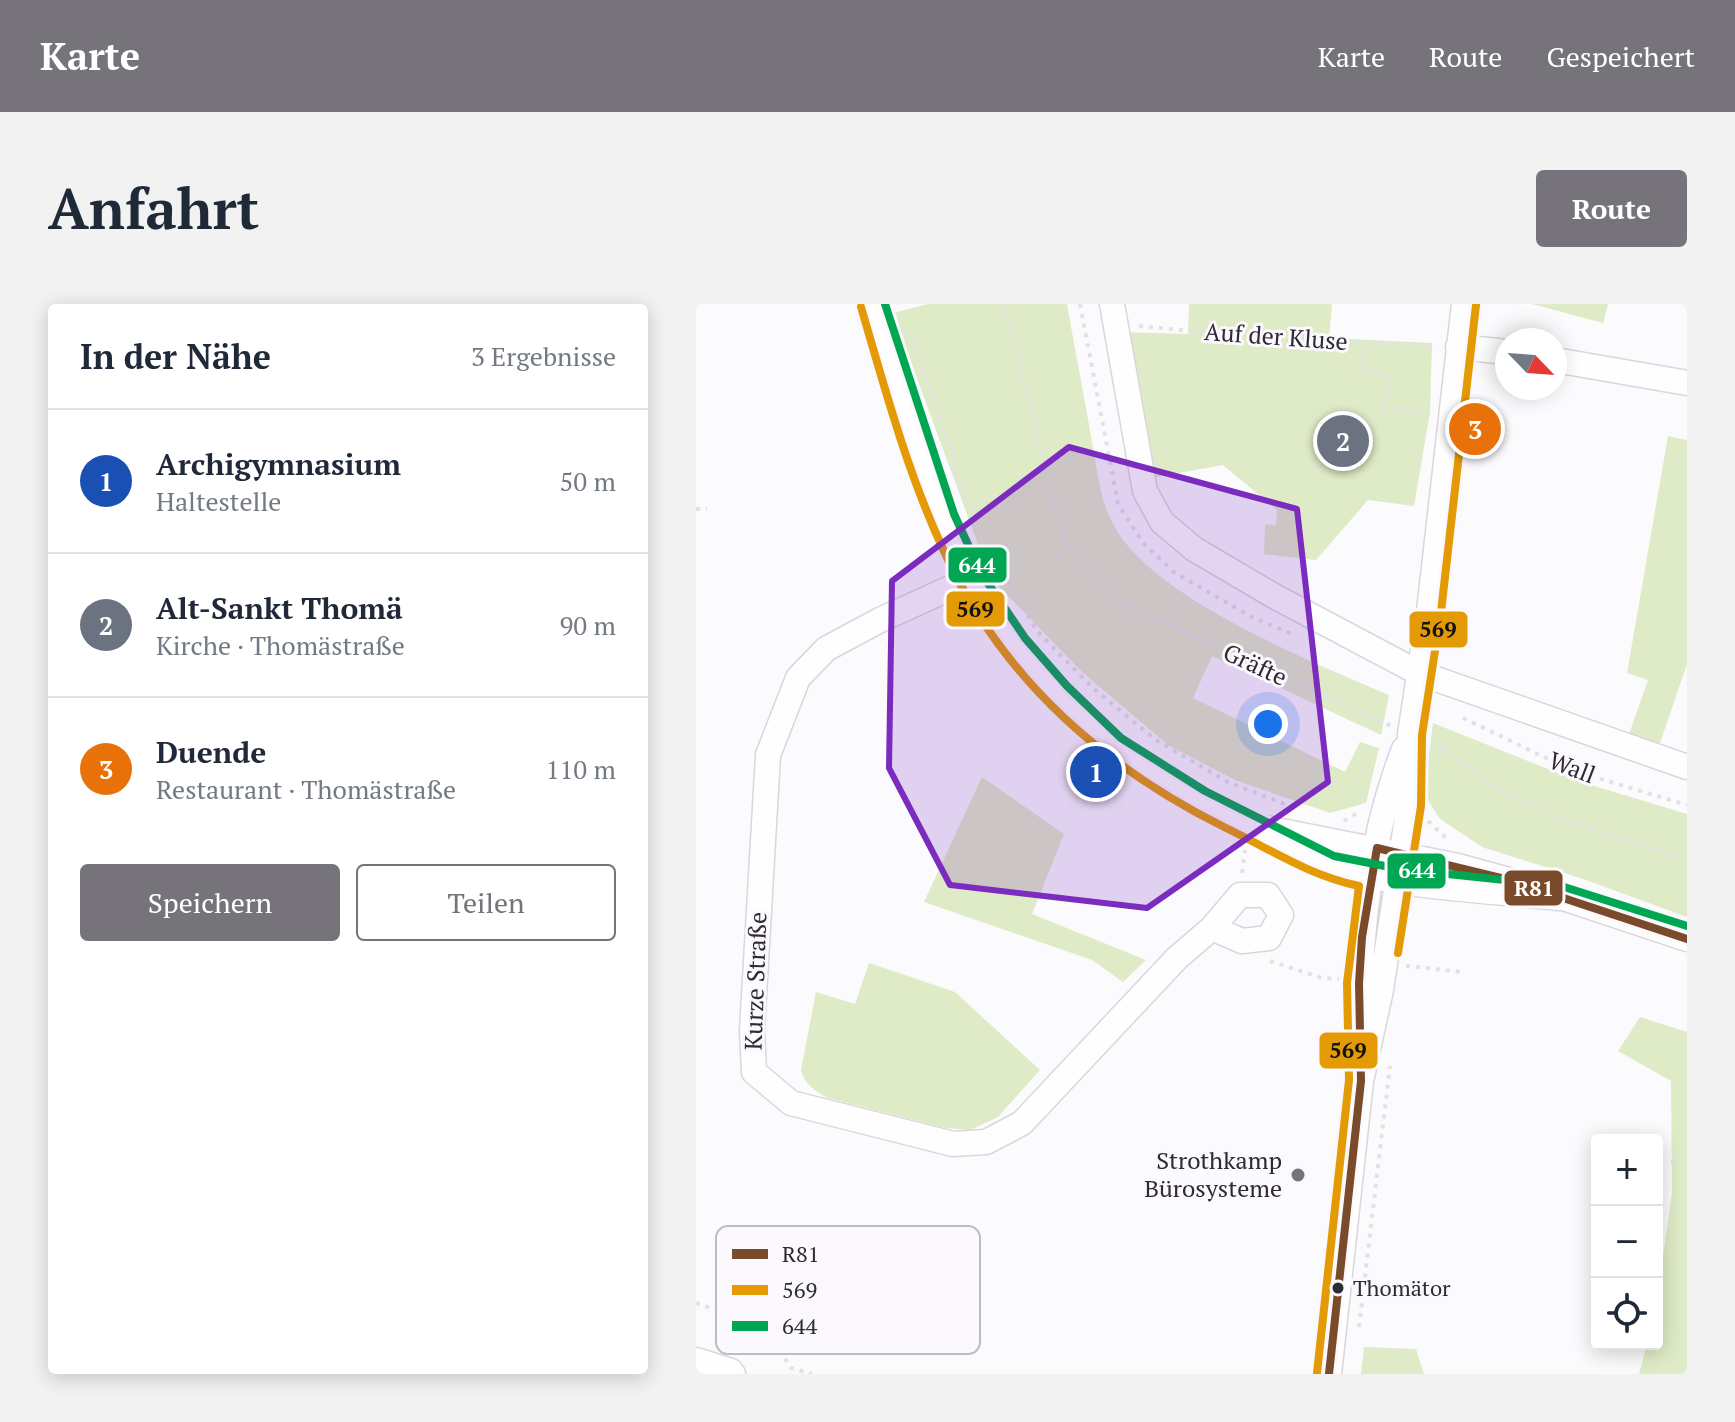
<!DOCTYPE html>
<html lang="de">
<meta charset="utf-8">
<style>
body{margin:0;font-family:"PT Serif",serif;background:#f2f2f3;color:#1f2937}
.controls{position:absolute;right:24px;bottom:24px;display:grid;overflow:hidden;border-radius:8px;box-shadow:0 4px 20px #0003}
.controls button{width:72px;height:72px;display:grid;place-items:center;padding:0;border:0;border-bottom:2px solid #e0e1e3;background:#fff;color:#1f2937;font:40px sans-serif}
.compass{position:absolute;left:799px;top:24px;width:72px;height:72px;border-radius:50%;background:#fff;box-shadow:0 4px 20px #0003;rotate:115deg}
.you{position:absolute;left:572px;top:420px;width:28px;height:28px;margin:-20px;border:6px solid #fff;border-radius:50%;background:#1a73e8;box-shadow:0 0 0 12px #1a73e833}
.badge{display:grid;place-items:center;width:52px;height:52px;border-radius:50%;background:#76737b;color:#fff;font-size:26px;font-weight:700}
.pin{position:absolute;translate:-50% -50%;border:4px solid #fff;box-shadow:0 2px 8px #0006}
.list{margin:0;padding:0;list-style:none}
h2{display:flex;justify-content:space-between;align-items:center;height:104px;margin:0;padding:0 32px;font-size:34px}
h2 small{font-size:26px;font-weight:400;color:#747a83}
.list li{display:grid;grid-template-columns:52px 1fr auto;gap:24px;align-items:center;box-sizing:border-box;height:144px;padding:0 32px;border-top:2px solid #e0e1e3}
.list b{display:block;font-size:30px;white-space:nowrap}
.list p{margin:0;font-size:26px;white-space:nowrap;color:#747a83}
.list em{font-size:26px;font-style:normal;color:#747a83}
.actions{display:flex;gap:16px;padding:24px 32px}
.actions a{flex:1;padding:18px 0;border:2px solid #76737b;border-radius:8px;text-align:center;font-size:28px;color:#76737b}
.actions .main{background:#76737b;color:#fff}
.icon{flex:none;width:44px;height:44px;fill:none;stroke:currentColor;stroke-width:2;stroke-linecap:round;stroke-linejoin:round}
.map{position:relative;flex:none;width:991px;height:1070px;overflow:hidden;border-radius:8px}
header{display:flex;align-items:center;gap:48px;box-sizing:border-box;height:112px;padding:0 40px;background:#76737b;color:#fff}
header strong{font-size:38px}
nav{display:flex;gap:44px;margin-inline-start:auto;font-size:28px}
.intro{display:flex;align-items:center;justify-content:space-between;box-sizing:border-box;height:192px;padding:0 48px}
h1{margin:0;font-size:56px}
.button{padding:20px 36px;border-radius:8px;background:#76737b;color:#fff;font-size:28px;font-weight:700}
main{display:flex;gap:48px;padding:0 48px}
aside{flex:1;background:#fff;border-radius:8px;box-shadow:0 4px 20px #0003}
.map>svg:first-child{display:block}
</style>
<header>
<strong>Karte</strong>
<nav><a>Karte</a><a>Route</a><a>Gespeichert</a></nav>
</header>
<div class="intro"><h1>Anfahrt</h1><a class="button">Route</a></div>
<main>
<aside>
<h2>In der Nähe<small>3 Ergebnisse</small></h2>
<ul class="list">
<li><span class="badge" style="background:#1a4fb4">1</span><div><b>Archigymnasium</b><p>Haltestelle</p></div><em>50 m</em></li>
<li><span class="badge" style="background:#6b7280">2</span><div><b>Alt-Sankt Thomä</b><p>Kirche · Thomästraße</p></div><em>90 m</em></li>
<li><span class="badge" style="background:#e8710a">3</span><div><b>Duende</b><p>Restaurant · Thomästraße</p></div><em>110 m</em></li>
</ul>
<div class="actions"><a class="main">Speichern</a><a>Teilen</a></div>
</aside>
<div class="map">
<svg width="991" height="1070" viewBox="0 0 991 1070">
<rect width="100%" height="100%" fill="#fbfafd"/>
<path fill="#dfebc7" d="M232 0H371C379 46 388 92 396 138 401 165 404 196 417 220 455 294 617 358 693 391L685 431 516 352 497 394 649 468 664 438 683 444 670 499 634 509 539 476 472 441 385 367 294 273 197 9Z
M493 0H636L633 34 736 39 734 108 718 202 672 196 620 256 568 250 569 220 580 221 581 206 527 161 455 174 426 28 492 30Z
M836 0H912L907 19Z
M972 132 991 136V360L963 442 933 430 952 376 931 369Z
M737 419 882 477 991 510V613L887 575 786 543 744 515 728 490Z
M286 473 368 530 336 610 450 656 427 678 396 656 228 598Z
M173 659 259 688 344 766 302 813 274 826 249 824 132 794C119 787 109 781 105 766L120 688 159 700Z
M944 713 991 728V1070H943L951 1040H961V998L976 888 975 777 922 747Z
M668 1043 720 1045 728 1070H665Z"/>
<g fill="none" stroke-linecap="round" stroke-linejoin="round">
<defs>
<path id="minor" d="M176 0C203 88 230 193 274 274 305 333 366 402 418 444 456 474 500 496 544 517 574 531 603 554 635 563 709 584 788 586 863 594
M416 0 449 187 466 218 498 245 578 292 723 369 991 463
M762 43 811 48
M859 56 991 79
M274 275 184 316 130 345 102 374 72 451 56 727 58 768 95 799 257 840 290 838 326 819 481 654 516 624 546 637 573 634 585 611 572 591H544L516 624
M570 524 762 562 813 576 991 635
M664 739C662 641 672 537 708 445
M0 1056 35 1067 37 1070
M633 1070 665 777 685 686 713 500 714 430 733 307 768 0"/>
</defs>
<use href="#minor" stroke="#d9d6dd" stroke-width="27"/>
<path stroke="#e2e2e4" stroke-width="4" stroke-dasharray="4 6" stroke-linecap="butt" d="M308 0 367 233 395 271 433 302 695 422
M384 0 422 200 447 239 479 269 556 313 596 330
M443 22 567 34 741 43
M209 29 216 36 257 149 259 169 301 258 341 327 397 384 460 436 532 478 601 505
M663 67 689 70 692 74 688 105
M663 70 668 40
M685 105 732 108
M0 205H11
M767 414 875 466 991 501
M736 440C765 452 786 478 814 491 871 519 931 537 991 554
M648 517 664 507
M732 517 752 536
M546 569 549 546
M574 657 626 674 643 675
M710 662 767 668
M975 858 991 859
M0 999 68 1023 95 1064 116 1070
M663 1023 694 762"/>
<use href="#minor" stroke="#fefeff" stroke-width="24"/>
<defs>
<path id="bus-1" d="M681 544 813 576 991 635
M633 1070 665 777 663 679 666 633 681 544"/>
<path id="bus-2" d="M165 3C189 85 211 167 247 245 305 374 405 462 530 524 576 546 612 571 663 582L651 679 653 776 621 1069
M702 649 725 502 726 431 745 308 780 1"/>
<path id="bus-3" d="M189 0 258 210 285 269 329 334 371 382 425 434 509 487 638 552 704 565 865 582 991 622"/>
</defs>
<use href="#bus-1" stroke="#fbf9fe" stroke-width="14"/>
<use href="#bus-2" stroke="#fbf9fe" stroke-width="14"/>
<use href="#bus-3" stroke="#fbf9fe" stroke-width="14"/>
<use href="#bus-1" stroke="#7a4b2a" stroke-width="8"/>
<use href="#bus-2" stroke="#e39a05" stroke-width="8"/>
<use href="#bus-3" stroke="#00a651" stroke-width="8"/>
</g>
<path fill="#7b2cbf" fill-opacity="0.2" stroke="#7b2cbf" stroke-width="6" stroke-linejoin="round" d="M373 143 601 205 632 478 451 604 254 581 193 464 196 277Z"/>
<circle fill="#76737b" stroke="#fbf9fe" stroke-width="3" cx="602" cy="871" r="8"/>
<circle fill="#2f2b35" stroke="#fbf9fe" stroke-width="3" cx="642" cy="984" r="7"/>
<g text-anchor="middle" stroke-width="6" stroke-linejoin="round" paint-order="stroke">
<g font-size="22" fill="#2f2b35" stroke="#fbf9fe" text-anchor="start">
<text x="657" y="992">Thomätor</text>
</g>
<g font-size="24" fill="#2f2b35" stroke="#fbf9fe">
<text transform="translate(580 33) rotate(4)" y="8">Auf der Kluse</text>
<text transform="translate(559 361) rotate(25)" y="8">Gräfte</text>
<text transform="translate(876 464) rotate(21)" y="8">Wall</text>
<text transform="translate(60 677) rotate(-88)" y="8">Kurze Straße</text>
</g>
<g font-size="24" fill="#2f2b35" stroke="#fbf9fe" text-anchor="end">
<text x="586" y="865">Strothkamp<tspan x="586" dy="28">Bürosysteme</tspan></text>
</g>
</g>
<rect x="20" y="922" width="264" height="128" rx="12" fill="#fbf9fe" stroke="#bebbc2" stroke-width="2"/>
<rect x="36" y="945" width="36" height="10" fill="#7a4b2a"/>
<rect x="36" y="981" width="36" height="10" fill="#e39a05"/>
<rect x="36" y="1017" width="36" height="10" fill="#00a651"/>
<g font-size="22" fill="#2f2b35">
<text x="86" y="958">R81</text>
<text x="86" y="994">569</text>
<text x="86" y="1030">644</text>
</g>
<g stroke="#fbf9fe" stroke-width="3">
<rect x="251" y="242" width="61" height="38" rx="8" fill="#00a651"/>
<rect x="249" y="286" width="61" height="38" rx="8" fill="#e39a05"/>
<rect x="712" y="306" width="61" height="39" rx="8" fill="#e39a05"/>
<rect x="690" y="548" width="61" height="38" rx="8" fill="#00a651"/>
<rect x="807" y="565" width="61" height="38" rx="8" fill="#7a4b2a"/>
<rect x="622" y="727" width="61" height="39" rx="8" fill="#e39a05"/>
</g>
<g font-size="22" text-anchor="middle" font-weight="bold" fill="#fff">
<text x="281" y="269">644</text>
<text x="721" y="574">644</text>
<text x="838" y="592">R81</text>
</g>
<g font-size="22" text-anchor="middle" font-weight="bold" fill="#111">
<text x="279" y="313">569</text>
<text x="742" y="333">569</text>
<text x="652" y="754">569</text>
</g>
</svg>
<div class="controls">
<button>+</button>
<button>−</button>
<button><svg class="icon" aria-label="locate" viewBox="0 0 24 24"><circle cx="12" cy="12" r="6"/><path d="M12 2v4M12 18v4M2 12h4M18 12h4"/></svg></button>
</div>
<svg class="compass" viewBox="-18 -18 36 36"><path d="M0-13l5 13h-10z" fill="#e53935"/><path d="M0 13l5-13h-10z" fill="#747a83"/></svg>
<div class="you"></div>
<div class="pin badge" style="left:400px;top:468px;background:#1a4fb4">1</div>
<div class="pin badge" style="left:647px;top:137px;background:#6b7280">2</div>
<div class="pin badge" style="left:779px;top:125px;background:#e8710a">3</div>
</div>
</main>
